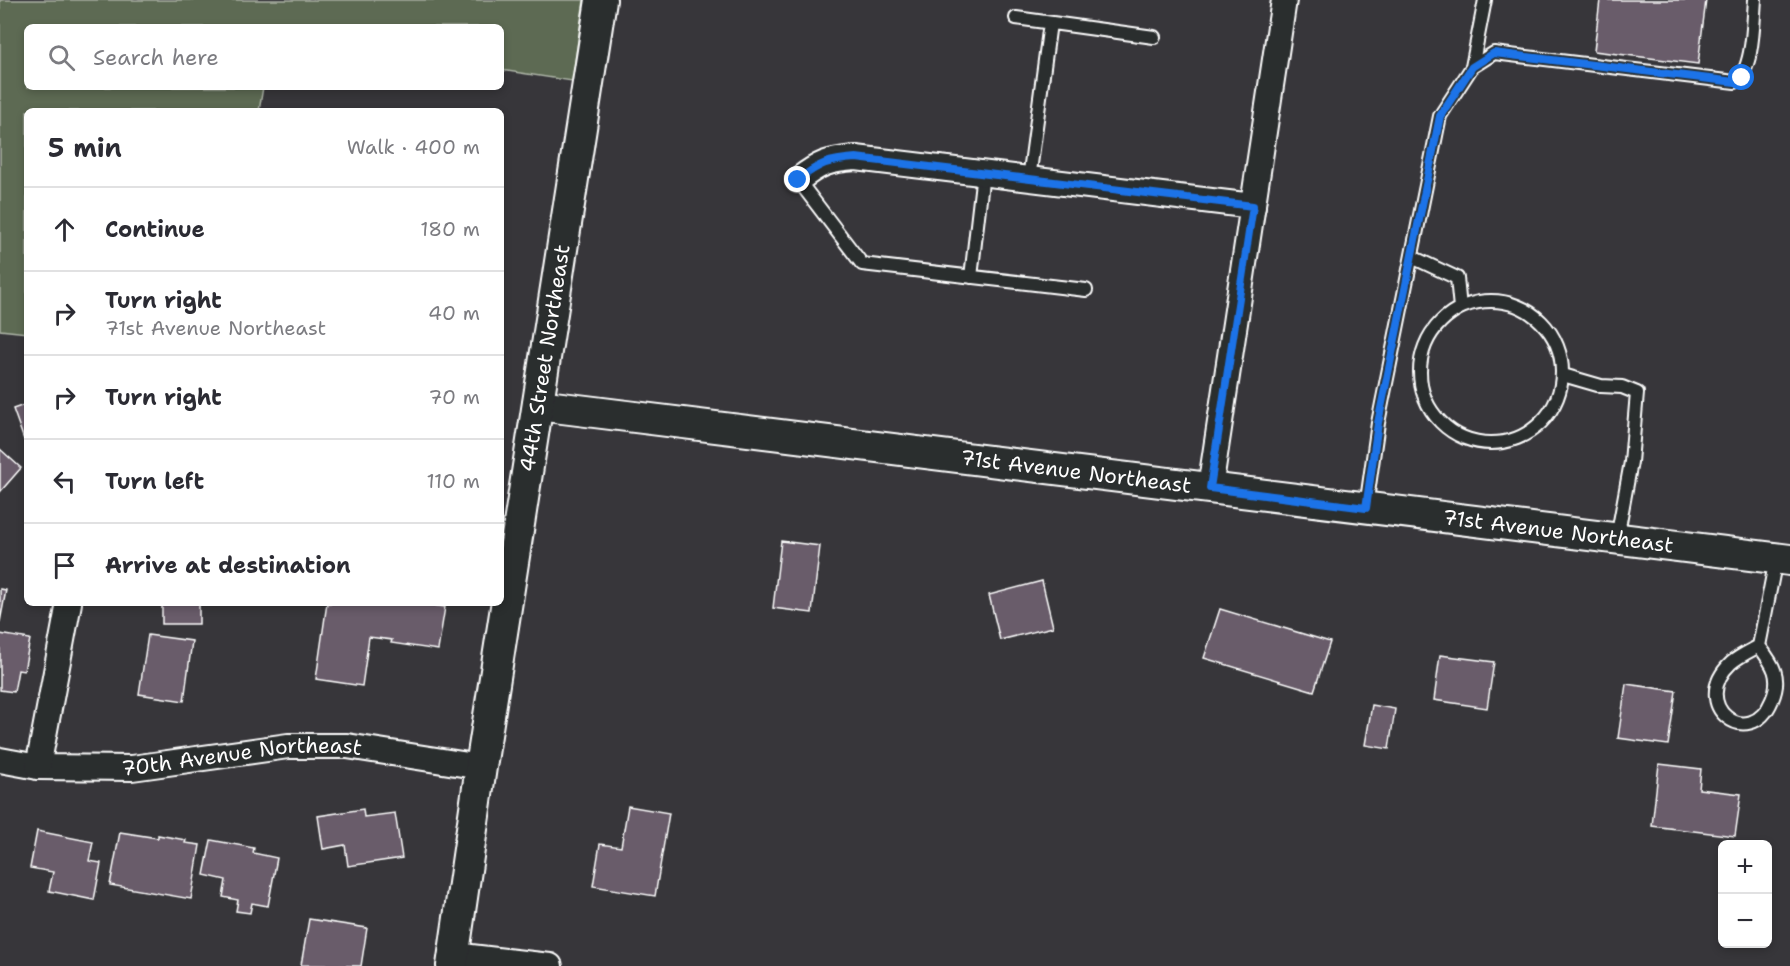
<!DOCTYPE html>
<meta charset="utf-8">
<style>
body{margin:0;font-family:"Shantell Sans",sans-serif;background:#f2f2f3;color:#2b2b33}
.controls{position:absolute;right:18px;bottom:18px;display:grid;overflow:hidden;border-radius:9px;box-shadow:0 3px 9px #0003}
.controls button{width:54px;height:54px;display:grid;place-items:center;padding:0;border:0;border-bottom:2px solid #e1e1e2;background:#fff;color:#2b2b33;font:30px sans-serif}
.stop{position:absolute;width:18px;height:18px;margin:-14px;border:4px solid #1a73e8;border-radius:50%;background:#fff}
.stop.end{background:#1a73e8;border-color:#fff;box-shadow:0 2px 6px #0008}
.list{margin:0;padding:0;list-style:none}
h2{display:flex;justify-content:space-between;align-items:center;height:78px;margin:0;padding:0 24px;font-size:26px}
h2 small{font-size:20px;font-weight:400;color:#7c7c81}
.list li{display:grid;grid-template-columns:39px 1fr auto;gap:18px;align-items:center;box-sizing:border-box;height:84px;padding:0 24px;border-top:2px solid #e1e1e2}
.list b{display:block;font-size:22px;white-space:nowrap}
.list p{margin:0;font-size:20px;white-space:nowrap;color:#7c7c81}
.list em{font-size:20px;font-style:normal;color:#7c7c81}
.icon{flex:none;width:33px;height:33px;fill:none;stroke:currentColor;stroke-width:2;stroke-linecap:round;stroke-linejoin:round}
.map{position:relative;flex:none;width:1790px;height:966px;overflow:hidden}
.search{position:absolute;background:#fff;box-shadow:0 3px 9px #0003;left:24px;top:24px;width:480px;height:66px;display:flex;align-items:center;gap:15px;box-sizing:border-box;padding:0 21px;border-radius:9px;color:#7c7c81;font-size:22px}
.panel{position:absolute;background:#fff;box-shadow:0 3px 9px #0003;left:24px;top:108px;width:480px;height:498px;border-radius:9px}
.map>svg:first-child{display:block}
</style>
<div class="map">
<svg width="1790" height="966" viewBox="0 0 1790 966">
<rect width="100%" height="100%" fill="#37363a"/>
<filter id="ink" filterUnits="userSpaceOnUse"><feTurbulence type="fractalNoise" baseFrequency=".0167" numOctaves="2"/><feDisplacementMap in="SourceGraphic" scale="12" xChannelSelector="R" yChannelSelector="G"/><feConvolveMatrix kernelMatrix="1 2 1 2 8 2 1 2 1" color-interpolation-filters="sRGB"/></filter>
<g filter="url(#ink)">
<path fill="#5d6b52" stroke="#aeb5a8" stroke-width="1.5" d="M0 0H584L572 81 501 70V27H27V87H263L259 111H27V333L0 330Z"/>
<path fill="#695c6a" stroke="#fff" stroke-width="1.5" d="M1600 0H1706L1698 64 1594 51Z
M27 404V448L13 409Z
M0 449 21 468 0 492Z
M781 541 820 546 812 613 773 608Z
M1042 581 1053 627 1000 640 989 595Z
M0 589 6 590 0 622Z
M162 603H218V605L199 604V624H162Z
M327 603H418L445 607 438 650 391 643 392 640 369 637 362 686 316 679Z
M1220 609 1330 642 1314 691 1204 658Z
M0 634 30 639 24 671 18 670 14 692 0 690Z
M148 635 192 641 184 701 139 694Z
M1440 655 1494 662 1487 708 1434 700Z
M1626 684 1676 691 1668 745 1618 738Z
M1372 705 1395 709 1389 749 1365 745Z
M1659 764 1701 769 1699 789 1741 794 1735 836 1652 826Z
M628 806 669 813 655 896 593 886 600 844 621 847Z
M363 809 364 817 395 813 402 858 348 866 345 845 323 849 318 816Z
M37 831 93 842 89 861 101 863 94 900 49 891 53 872 30 868Z
M120 832 158 838V835L186 840 185 843 200 845 191 899 110 885Z
M211 840 254 848 253 853 277 858 268 906 252 903 250 913 236 911 238 900 223 897 226 880 204 875Z
M309 919 367 928 361 966 301 965Z"/>
<g fill="none" stroke-linecap="round" stroke-linejoin="round">
<defs>
<path id="service" d="M1016 18 1154 37
M1472 67 1494 53 1735 82C1754 70 1753 21 1755 0
M1029 179 1050 23
M798 180 862 264 1086 290
M1412 257 1457 278 1460 308
M971 277 983 173
M1420 372a71 71 0 1 1 142 0a71 71 0 1 1-142 0Z
M1563 375 1601 386 1622 387 1637 393 1631 462 1617 538
M1366 507 1378 423 1440 116 1472 67 1485 0
M1759 646C1773 664 1782 677 1772 700 1750 753 1687 705 1731 663 1739 656 1750 651 1759 646Z
M1759 646 1776 559"/>
<g id="minor">
<path d="M798 180C820 163 828 160 856 158L1253 206"/>
<path d="M1210 488 1284 0"/>
<path id="s1" d="M0 760 38 767 132 768 288 746H347L481 767"/>
<path d="M38 767 69 603"/>
<path d="M454 955 550 966"/>
</g>
<g id="tertiary">
<path id="s2" d="M538 405 1790 560"/>
<path id="s3" d="M452 966 481 767 601 0"/>
</g>
</defs>
<use href="#service" stroke="#fff" stroke-width="16"/>
<use href="#minor" stroke="#fff" stroke-width="28"/>
<use href="#tertiary" stroke="#fff" stroke-width="34"/>
<use href="#service" stroke="#2a2d2e" stroke-width="12"/>
<use href="#minor" stroke="#2a2d2e" stroke-width="24"/>
<use href="#tertiary" stroke="#2a2d2e" stroke-width="30"/>
</g>
</g>
<g fill="none" stroke-linecap="round" stroke-linejoin="round" filter="url(#ink)">
<path stroke="#1a73e8" stroke-width="8" d="M798 180C820 163 828 160 856 158L1253 206 1210 488 1366 508 1378 423 1440 116 1472 67 1494 53 1735 82 1742 78"/>
</g>
<g text-anchor="middle" stroke-width="4.5" stroke-linejoin="round" paint-order="stroke">
<g font-size="21" fill="#fff" stroke="#2a2d2e">
<text dy="7" stroke="none"><textPath href="#s3" startOffset="615">44th Street Northeast</textPath></text>
<text dy="7" stroke="none"><textPath href="#s2" startOffset="542">71st Avenue Northeast</textPath></text>
<text dy="7" stroke="none"><textPath href="#s2" startOffset="1028">71st Avenue Northeast</textPath></text>
<text dy="7" stroke="none"><textPath href="#s1" startOffset="243">70th Avenue Northeast</textPath></text>
</g>
</g>
</svg>
<div class="controls">
<button>+</button>
<button>−</button>
</div>
<div class="stop" style="left:1742px;top:78px"></div>
<div class="stop end" style="left:798px;top:180px"></div>
<div class="search"><svg class="icon" aria-label="search" viewBox="0 0 24 24"><circle cx="10" cy="10" r="6"/><path d="M15 15l6 6"/></svg>Search here</div>
<section class="panel">
<h2>5 min<small>Walk · 400 m</small></h2>
<ul class="list">
<li><svg class="icon" aria-label="ahead" viewBox="0 0 24 24"><path d="M12 20V5M6 11l6-6 6 6"/></svg><div><b>Continue</b></div><em>180 m</em></li>
<li><svg class="icon" aria-label="right" viewBox="0 0 24 24"><path d="M7 20v-9h11M14 6l5 5-5 5"/></svg><div><b>Turn right</b><p>71st Avenue Northeast</p></div><em>40 m</em></li>
<li><svg class="icon" aria-label="right" viewBox="0 0 24 24"><path d="M7 20v-9h11M14 6l5 5-5 5"/></svg><div><b>Turn right</b></div><em>70 m</em></li>
<li><svg class="icon" aria-label="left" viewBox="0 0 24 24"><path d="M17 20v-9H6M10 6l-5 5 5 5"/></svg><div><b>Turn left</b></div><em>110 m</em></li>
<li><svg class="icon" aria-label="arrive" viewBox="0 0 24 24"><path d="M6 21V4h12l-3 4 3 4H6"/></svg><div><b>Arrive at destination</b></div></li>
</ul>
</section>
</div>
